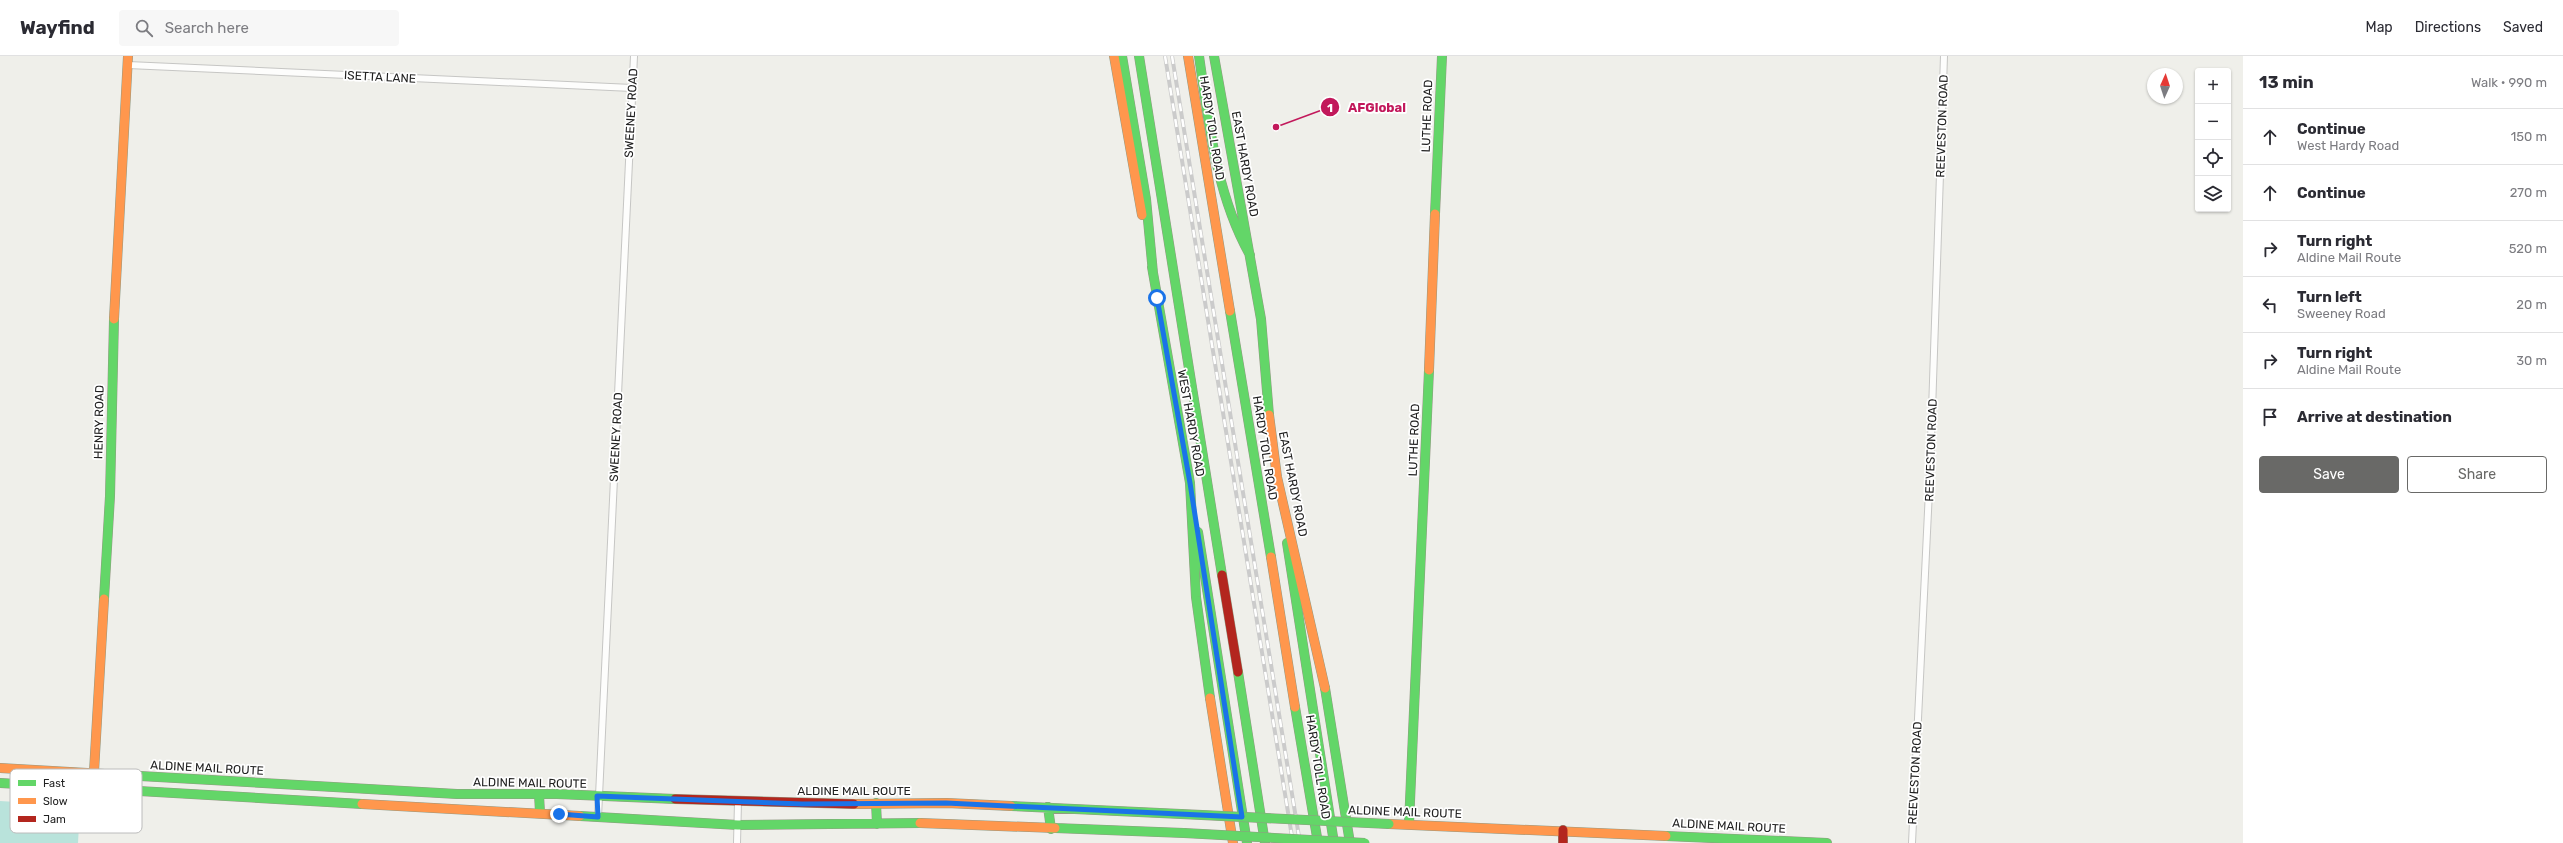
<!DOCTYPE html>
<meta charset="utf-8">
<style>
body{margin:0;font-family:Rubik,sans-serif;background:#f7f7f7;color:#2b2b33}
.controls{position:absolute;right:12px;top:12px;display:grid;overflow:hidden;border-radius:4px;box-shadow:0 1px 3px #0004}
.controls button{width:36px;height:36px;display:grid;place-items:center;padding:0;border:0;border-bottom:1px solid #e1e1e2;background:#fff;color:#2b2b33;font:20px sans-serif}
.compass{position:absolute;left:2147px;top:12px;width:36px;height:36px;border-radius:50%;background:#fff;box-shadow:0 1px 3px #0004;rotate:3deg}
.stop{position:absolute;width:12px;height:12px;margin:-9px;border:3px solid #1a73e8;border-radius:50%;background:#fff}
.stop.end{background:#1a73e8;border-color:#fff;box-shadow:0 1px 4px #0008}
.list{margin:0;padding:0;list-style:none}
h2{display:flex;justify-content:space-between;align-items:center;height:52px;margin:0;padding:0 16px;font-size:17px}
h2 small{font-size:13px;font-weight:400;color:#7c7c81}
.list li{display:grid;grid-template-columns:26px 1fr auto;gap:12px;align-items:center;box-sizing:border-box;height:56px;padding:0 16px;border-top:1px solid #e1e1e2}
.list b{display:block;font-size:15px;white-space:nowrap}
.list p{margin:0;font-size:13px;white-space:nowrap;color:#7c7c81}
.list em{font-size:13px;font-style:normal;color:#7c7c81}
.actions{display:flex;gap:8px;padding:12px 16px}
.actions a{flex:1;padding:9px 0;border:1px solid #696967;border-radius:4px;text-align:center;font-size:14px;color:#696967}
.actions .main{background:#696967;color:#fff}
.icon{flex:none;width:22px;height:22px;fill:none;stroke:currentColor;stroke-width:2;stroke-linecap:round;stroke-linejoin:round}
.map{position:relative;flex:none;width:2243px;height:787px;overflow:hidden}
header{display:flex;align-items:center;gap:24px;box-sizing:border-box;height:56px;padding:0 20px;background:#fff;border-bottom:1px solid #e1e1e2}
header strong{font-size:19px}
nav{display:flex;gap:22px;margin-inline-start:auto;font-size:14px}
.search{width:280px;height:36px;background:#f7f7f7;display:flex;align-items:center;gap:10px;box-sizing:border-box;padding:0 14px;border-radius:4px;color:#7c7c81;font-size:15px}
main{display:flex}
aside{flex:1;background:#fff}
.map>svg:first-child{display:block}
</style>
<header>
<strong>Wayfind</strong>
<div class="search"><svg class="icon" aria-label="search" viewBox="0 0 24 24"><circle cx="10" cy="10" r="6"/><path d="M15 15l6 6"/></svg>Search here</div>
<nav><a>Map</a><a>Directions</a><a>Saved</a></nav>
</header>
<main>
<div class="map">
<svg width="2243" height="787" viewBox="0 0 2243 787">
<rect width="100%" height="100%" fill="#efefea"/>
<path fill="#b9e3db" d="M0 745 80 750 78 787H0Z"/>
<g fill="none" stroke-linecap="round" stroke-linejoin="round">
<defs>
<path id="street" d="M128 9 632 32
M598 761 634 0
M737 787 738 746
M1912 787 1930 414 1944 0"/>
<path id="fast" d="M1122 0 1146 143 1153 217
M1139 0 1222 519
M1199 0C1209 68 1216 138 1250 199
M1214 0 1261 263 1269 359
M1435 158 1442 0
M1152 211 1190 427 1196 541 1210 642
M1230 255 1271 501
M1198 476 1247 787
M1287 487 1334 787
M104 543 110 440 114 263
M1238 616 1265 787
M1325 632 1350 787
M1295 651 1318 787
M122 719 457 738H557L675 743
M0 727 362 748
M539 738 540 757
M876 747 877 768
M1011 750 1181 758
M1048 751 1051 773
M580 760 738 769 920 767
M1409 768 1429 314
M1055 772 1184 777
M1666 780 1827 787"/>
<path id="slow" d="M1114 0 1142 159
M1188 0 1230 255
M114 263 128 0
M1429 314 1435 158
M1269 359 1277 421 1325 632
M1271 501 1295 651
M1210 642 1233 787
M0 712 122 719
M93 733 104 543
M362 748 580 760
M854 748 947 747 1011 750
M920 767 1055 772
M1389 768 1666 780"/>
<path id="jam" d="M1222 519 1238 616
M675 743 854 748
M1563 774V787"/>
</defs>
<use href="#street" stroke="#c6c6c4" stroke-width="8"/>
<use href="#fast" stroke="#929983" stroke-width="10"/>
<use href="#slow" stroke="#929983" stroke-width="10"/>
<use href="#jam" stroke="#929983" stroke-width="10"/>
<use href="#street" stroke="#fdfdfc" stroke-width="6"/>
<use href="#fast" stroke="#63d668" stroke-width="9"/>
<use href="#slow" stroke="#ff974d" stroke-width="9"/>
<use href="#jam" stroke="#b3261e" stroke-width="9"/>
<defs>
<path id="rail" d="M1165 0 1293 787
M1172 0 1300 787"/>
</defs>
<use href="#rail" stroke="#cbcbcb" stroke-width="4"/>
<use href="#rail" stroke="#fff" stroke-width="2.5" stroke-dasharray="8" stroke-linecap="butt"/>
<defs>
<path id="fast-bridge" d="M1181 758 1389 768
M1184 777 1365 787"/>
</defs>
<use href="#fast-bridge" stroke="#929983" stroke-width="10" stroke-linecap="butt"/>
<use href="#fast-bridge" stroke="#63d668" stroke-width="9"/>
</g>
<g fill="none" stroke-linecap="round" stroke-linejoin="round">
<path stroke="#1a73e8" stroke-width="5" d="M559 758 598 761 597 740 802 748 946 747 1242 761 1190 427 1157 242"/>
</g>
<g text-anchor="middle" stroke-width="3.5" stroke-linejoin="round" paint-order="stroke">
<g font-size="12" fill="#212121" stroke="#fff">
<text transform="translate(380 21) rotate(3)" y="4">ISETTA LANE</text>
<text transform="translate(631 57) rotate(-87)" y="4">SWEENEY ROAD</text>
<text transform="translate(1427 60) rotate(-88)" y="4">LUTHE ROAD</text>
<text transform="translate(1942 70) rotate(-88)" y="4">REEVESTON ROAD</text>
<text transform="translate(1212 72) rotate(81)" y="4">HARDY TOLL ROAD</text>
<text transform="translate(1245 108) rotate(80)" y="4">EAST HARDY ROAD</text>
<text transform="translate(99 366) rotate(-89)" y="4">HENRY ROAD</text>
<text transform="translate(1191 367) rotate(80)" y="4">WEST HARDY ROAD</text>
<text transform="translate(616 381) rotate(-87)" y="4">SWEENEY ROAD</text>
<text transform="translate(1414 384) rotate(-88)" y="4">LUTHE ROAD</text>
<text transform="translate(1265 392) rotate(81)" y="4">HARDY TOLL ROAD</text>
<text transform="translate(1931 394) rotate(-88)" y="4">REEVESTON ROAD</text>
<text transform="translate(1293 428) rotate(79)" y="4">EAST HARDY ROAD</text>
<text transform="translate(1318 711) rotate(81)" y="4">HARDY TOLL ROAD</text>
<text transform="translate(207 712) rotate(3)" y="4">ALDINE MAIL ROUTE</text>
<text transform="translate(1915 717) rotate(-87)" y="4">REEVESTON ROAD</text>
<text transform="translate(530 727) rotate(1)" y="4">ALDINE MAIL ROUTE</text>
<text x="854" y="739">ALDINE MAIL ROUTE</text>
<text transform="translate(1405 756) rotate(2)" y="4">ALDINE MAIL ROUTE</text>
<text transform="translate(1729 770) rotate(3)" y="4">ALDINE MAIL ROUTE</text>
</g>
</g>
<rect x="10" y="713" width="132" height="64" rx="6" fill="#fff" stroke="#bcbcbc" stroke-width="1"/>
<rect x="18" y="724" width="18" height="6" fill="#63d668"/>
<rect x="18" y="742" width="18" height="6" fill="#ff974d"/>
<rect x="18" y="760" width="18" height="6" fill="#b3261e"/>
<g font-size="11" fill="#212121">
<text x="43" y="731">Fast</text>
<text x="43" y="749">Slow</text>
<text x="43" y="767">Jam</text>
</g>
<path fill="none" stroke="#c2185b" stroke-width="1.5" d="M1276 71L1330 51"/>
<g fill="#c2185b" stroke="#fff" stroke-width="1.5">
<circle cx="1276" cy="71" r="4"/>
<circle cx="1330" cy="51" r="10"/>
</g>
<g font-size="12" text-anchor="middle" font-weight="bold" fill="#fff">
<text x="1330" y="56">1</text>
</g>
<g font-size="13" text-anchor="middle" font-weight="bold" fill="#c2185b" stroke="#fff" stroke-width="3.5" stroke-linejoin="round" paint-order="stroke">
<text x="1377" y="56">AFGlobal</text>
</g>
</svg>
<div class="controls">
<button>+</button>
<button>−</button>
<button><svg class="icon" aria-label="locate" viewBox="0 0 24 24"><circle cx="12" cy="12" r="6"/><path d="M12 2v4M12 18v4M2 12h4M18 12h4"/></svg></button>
<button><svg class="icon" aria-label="layers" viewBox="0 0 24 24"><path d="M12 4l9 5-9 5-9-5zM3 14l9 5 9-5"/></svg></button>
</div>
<svg class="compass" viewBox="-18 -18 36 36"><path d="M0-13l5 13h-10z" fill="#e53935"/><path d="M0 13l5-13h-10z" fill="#7c7c81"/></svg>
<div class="stop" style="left:1157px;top:242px"></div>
<div class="stop end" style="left:559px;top:758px"></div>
</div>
<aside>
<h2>13 min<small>Walk · 990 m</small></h2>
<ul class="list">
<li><svg class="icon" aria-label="ahead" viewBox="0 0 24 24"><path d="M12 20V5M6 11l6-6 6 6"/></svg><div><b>Continue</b><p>West Hardy Road</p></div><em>150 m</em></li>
<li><svg class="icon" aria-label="ahead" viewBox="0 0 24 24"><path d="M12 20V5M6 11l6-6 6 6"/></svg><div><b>Continue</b></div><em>270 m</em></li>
<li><svg class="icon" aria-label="right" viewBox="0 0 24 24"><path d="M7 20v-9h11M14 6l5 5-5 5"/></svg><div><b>Turn right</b><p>Aldine Mail Route</p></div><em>520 m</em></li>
<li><svg class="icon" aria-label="left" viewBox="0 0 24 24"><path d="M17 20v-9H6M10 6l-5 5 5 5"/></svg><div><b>Turn left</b><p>Sweeney Road</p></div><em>20 m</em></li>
<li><svg class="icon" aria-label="right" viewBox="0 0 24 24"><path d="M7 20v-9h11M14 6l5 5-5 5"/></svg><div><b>Turn right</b><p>Aldine Mail Route</p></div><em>30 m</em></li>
<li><svg class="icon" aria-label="arrive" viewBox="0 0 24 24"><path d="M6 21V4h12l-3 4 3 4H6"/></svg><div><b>Arrive at destination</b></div></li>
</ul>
<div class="actions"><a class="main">Save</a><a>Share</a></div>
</aside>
</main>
